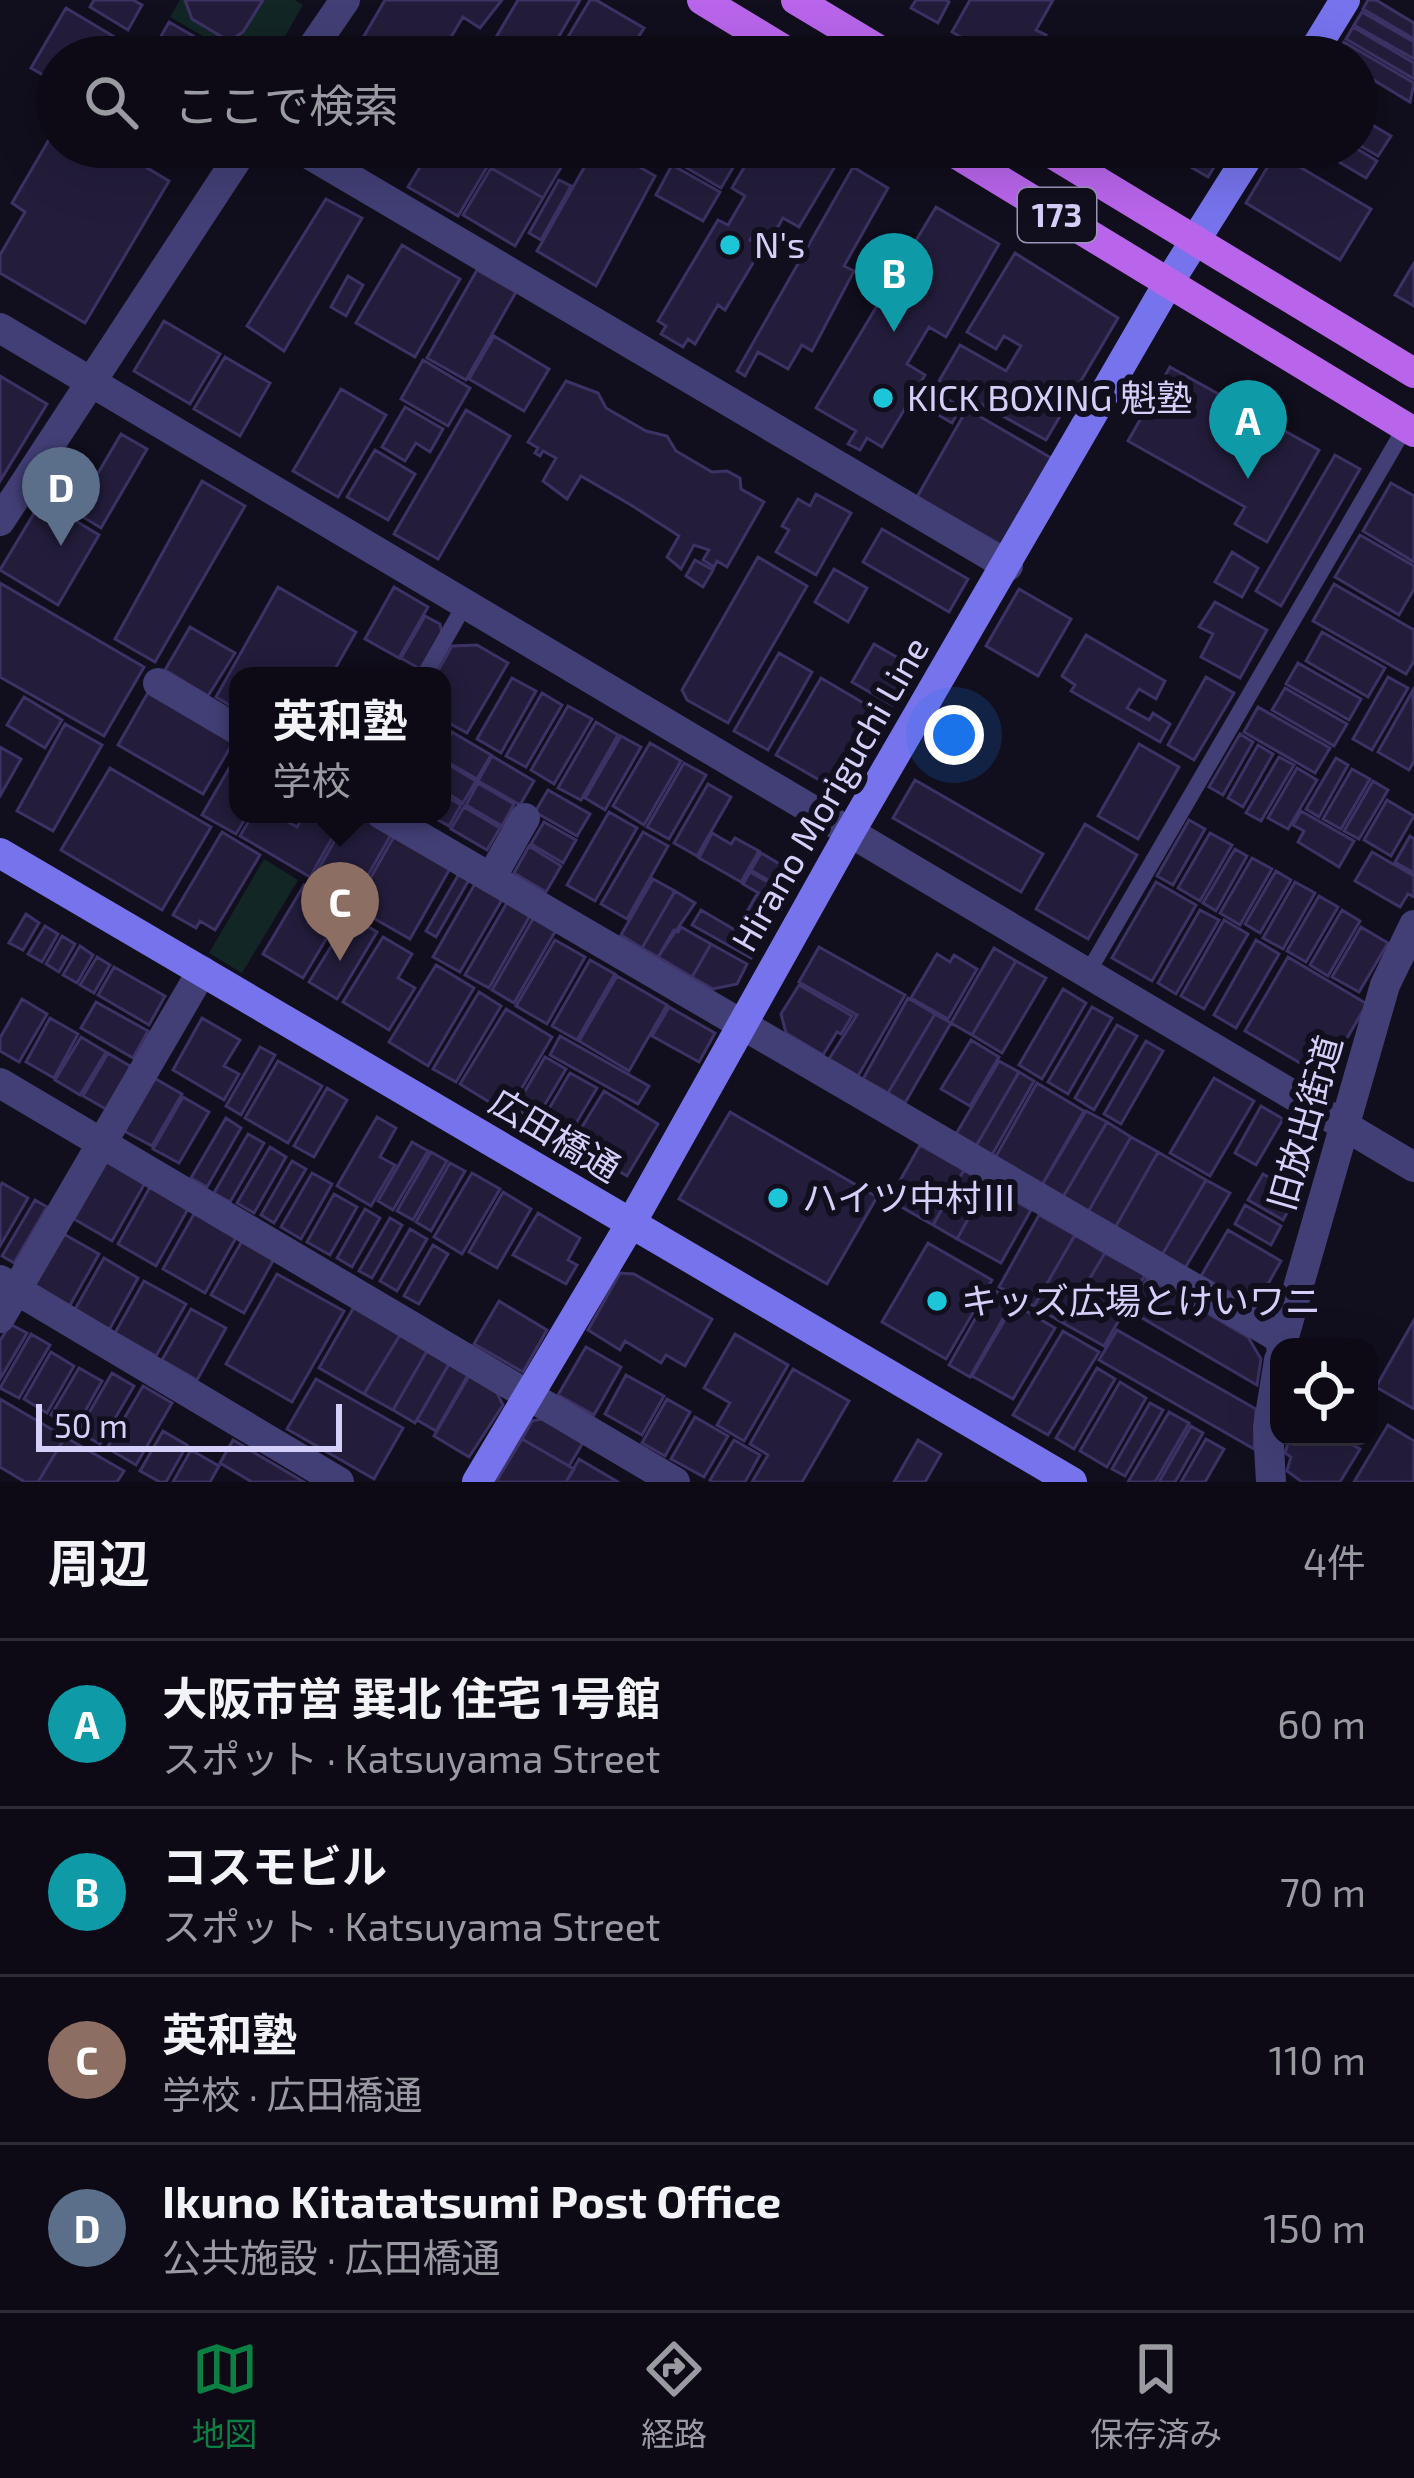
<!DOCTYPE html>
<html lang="ja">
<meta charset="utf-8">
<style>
body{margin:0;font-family:"Exo 2","Noto Sans JP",sans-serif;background:#1b1823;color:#f1f3f6}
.controls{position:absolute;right:36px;bottom:36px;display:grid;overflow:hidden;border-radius:24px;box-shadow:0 12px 48px #0002}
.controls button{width:108px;height:108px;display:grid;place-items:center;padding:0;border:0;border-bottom:3px solid #2d2b35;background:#0d0a16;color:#f1f3f6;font:60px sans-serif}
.scale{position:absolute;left:36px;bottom:30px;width:306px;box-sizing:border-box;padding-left:12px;border:6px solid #d5d0f9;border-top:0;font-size:33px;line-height:42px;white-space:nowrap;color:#d5d0f9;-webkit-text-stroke:9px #110e1d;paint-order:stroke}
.you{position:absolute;left:954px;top:735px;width:42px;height:42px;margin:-30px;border:9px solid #fff;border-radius:50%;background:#1a73e8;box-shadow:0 0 0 18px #1a73e833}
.badge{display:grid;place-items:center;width:78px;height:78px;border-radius:50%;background:#0b8043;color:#fff;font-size:39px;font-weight:700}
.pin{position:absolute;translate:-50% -99px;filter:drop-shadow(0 3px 6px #0008)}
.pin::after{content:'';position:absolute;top:63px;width:42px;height:36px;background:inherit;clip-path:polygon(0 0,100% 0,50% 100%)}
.popup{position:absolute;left:229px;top:667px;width:222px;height:156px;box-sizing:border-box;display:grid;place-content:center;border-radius:24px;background:#0d0a16;filter:drop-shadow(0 3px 9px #0005);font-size:39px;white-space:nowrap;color:#9a9aa1}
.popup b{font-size:45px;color:#f1f3f6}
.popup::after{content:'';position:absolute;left:50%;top:100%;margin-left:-24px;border:24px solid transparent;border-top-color:#0d0a16}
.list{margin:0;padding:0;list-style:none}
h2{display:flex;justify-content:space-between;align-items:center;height:156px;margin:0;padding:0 48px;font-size:51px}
h2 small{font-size:39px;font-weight:400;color:#9a9aa1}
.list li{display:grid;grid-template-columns:78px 1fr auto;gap:36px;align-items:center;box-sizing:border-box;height:168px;padding:0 48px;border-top:3px solid #2d2b35}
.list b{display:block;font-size:45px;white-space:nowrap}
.list p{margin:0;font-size:39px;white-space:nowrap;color:#9a9aa1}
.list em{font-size:39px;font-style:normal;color:#9a9aa1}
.icon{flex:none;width:66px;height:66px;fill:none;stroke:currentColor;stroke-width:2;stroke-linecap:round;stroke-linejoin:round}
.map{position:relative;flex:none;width:1414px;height:1482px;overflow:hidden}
.search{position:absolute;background:#0d0a16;box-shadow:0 12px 48px #0002;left:36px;right:36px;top:36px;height:132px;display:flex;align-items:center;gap:30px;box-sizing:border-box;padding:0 42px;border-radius:66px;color:#9a9aa1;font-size:45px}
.sheet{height:828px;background:#0d0a16}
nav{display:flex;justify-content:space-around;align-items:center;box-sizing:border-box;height:168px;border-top:3px solid #2d2b35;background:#0d0a16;font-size:33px;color:#9a9aa1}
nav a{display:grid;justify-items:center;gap:6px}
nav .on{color:#0b8043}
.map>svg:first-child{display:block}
</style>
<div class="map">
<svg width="1414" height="1482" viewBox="0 0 1414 1482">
<rect width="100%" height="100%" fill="#110e1d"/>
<path fill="#122625" d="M180 0H295L303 5 273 57H239L170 17Z
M264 859 298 880 242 973 209 953Z"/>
<path fill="#231d3b" stroke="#3c3264" stroke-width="3" d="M94 0H133L142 5 128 30 90 7Z
M185 0H263L243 32 229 41 192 19Z
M385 0H502L480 28 463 17 439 57H389L368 44 370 40 364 36Z
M518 0H580L547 57H525L495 39Z
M590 0H596L644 28 626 57H556Z
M916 0H946L949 2 938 23 911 8Z
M970 0H1053L1036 30 1046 35 1034 57H996L952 32Z
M1368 0H1376L1414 23V39L1363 9Z
M66 8 148 57H57V83L31 68Z
M1362 12 1414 42V59L1354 25Z
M169 22 230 57H168L154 49Z
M1353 27 1414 63V79L1346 39Z
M1344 42 1414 83 1410 102 1357 70V57H1336Z
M1357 116 1391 136 1378 156 1357 144Z
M57 126V147H112L169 181 85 323 0 273V255L25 212 12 203Z
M432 147H499L458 216 408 187Z
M503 147H573L543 198 491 168Z
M588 147H605L655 176 596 286 537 251 585 166 580 163Z
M690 147H745L721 188 680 164Z
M756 147H821L840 158 799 227 783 218 769 242 754 233 750 240 762 248 725 310 718 305 695 344 688 339 683 347 661 334 666 326 658 321 718 220 728 225 745 196 732 188Z
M1170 147H1226L1208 177 1177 159 1180 153Z
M1314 147H1354L1377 161 1366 178Z
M1276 153 1371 209 1340 260 1246 203Z
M672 165 720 192 703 221 656 195Z
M853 167 888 188 844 266 854 271 812 351 802 345 788 369 758 352 745 376 737 371Z
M491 168 543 198 515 246 463 215Z
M559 180 571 186 541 240 529 233Z
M326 199 362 218 284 351 247 326Z
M936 207 999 244 946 337 929 327 907 364 925 375 882 447 867 438 860 450 848 444 856 431 816 408Z
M402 245 460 279 415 357 356 323Z
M1015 253 1118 318 1046 440 939 381 960 345 1006 371 1021 346 1004 336 996 349 967 332Z
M1414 263V306L1395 295Z
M477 270 516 292 466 380 427 358Z
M348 276 363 285 346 316 331 307Z
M164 321 220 354 190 404 134 371Z
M494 336 549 369 524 411 469 379Z
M225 357 270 383 240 436 194 409Z
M423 360 470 388 448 426 401 399Z
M1170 367 1319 450 1267 542 1235 524 1245 507 1128 441Z
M0 376 47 404 0 481Z
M566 381 598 393 606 408 646 431 667 436 676 451 712 472 727 471 740 478 741 489 764 502 727 567 717 561 714 567 703 560 709 550 694 545 681 569 667 557 679 536 631 505 581 476 567 499 543 481 556 458 543 451 540 456 535 453 538 448 528 442Z
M927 387 961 407 952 423 918 403Z
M341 389 386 415 338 497 293 471Z
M405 407 443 429 430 452 416 443 405 461 382 447Z
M967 409 1053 459 1003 546 917 497Z
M466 410 510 436 438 559 394 534Z
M121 434 147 449 101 528 75 512Z
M375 450 415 474 388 520 347 497Z
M1335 455 1360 469 1281 606 1256 591Z
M202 481 245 506 155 662 115 639Z
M1391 483 1414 496V562L1363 531Z
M816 494 851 513 816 575 776 552 789 530 782 526 798 499 810 506Z
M42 500 99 535 58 605 0 570Z
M882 529 968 579 949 612 863 562Z
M1360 535 1414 566V589L1399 615 1335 577Z
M1232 552 1258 568 1242 597 1215 582Z
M758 557 807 586 728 723 687 700 682 690Z
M695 560 713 570 703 587 686 576Z
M834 569 867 588 848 622 815 602Z
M0 583 144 667 104 736 0 677Z
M1334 584 1414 630V661L1406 674 1313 621Z
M278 587 356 632 331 676H238V710L216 697Z
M394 587 428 607 399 658 365 639Z
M1019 589 1071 619 1038 676 986 646Z
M1215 602 1267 630 1240 678 1201 657 1213 634 1199 627Z
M425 616 440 624 442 634 420 669 401 658Z
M190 627 235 653 208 696 165 670Z
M1322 632 1385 668 1368 697 1306 661Z
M1086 635 1165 681 1156 699 1139 689 1127 708 1149 720 1153 713 1170 724 1160 742 1071 691 1075 685 1062 676Z
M874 644 914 667 892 705 852 682Z
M477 645 508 663 467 733 442 719V676H435L452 646Z
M779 653 812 672 768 750 734 731Z
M1298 663 1361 699 1349 720 1286 684Z
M1206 677 1234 693 1194 760 1168 745Z
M1388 677 1408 688 1372 750 1353 739Z
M512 678 536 691 501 753 477 739Z
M821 678 889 718 859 774 828 785 776 755Z
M1285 688 1347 724 1334 746 1272 710Z
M150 689 235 739 203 794 118 745Z
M1413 690 1414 761 1409 770 1378 752Z
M542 693 562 705 526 767 506 756Z
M24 697 62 720 45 748 7 725Z
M568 706 592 719 554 784 531 770Z
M1258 707 1330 748 1315 773 1244 732Z
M596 722 618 735 581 800 558 788Z
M65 724 102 745 53 831 17 811Z
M452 732 491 755 477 779 442 759V749Z
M1240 734 1253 742 1223 795 1209 787Z
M621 736 641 747 605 810 585 798Z
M650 743 681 761 644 825 613 806Z
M1139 744 1179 767 1138 839 1098 816Z
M1258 745 1273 754 1243 807 1228 798Z
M0 747 21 759 0 796Z
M238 753V814H248L236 834 202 815Z
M492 756 534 781 520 805 478 781Z
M1279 757 1294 765 1261 821 1246 813Z
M1336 758 1348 765 1319 817 1306 809Z
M442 761 476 781 463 803 442 790Z
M684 763 706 775 669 839 647 827Z
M110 768 211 827 162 910 61 850Z
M1297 768 1317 780 1288 829 1268 818Z
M1352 769 1370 779 1341 829 1323 819Z
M915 780 1043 854 1021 892 893 818Z
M1373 781 1388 790 1359 839 1344 831Z
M478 783 514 804 502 826 466 805Z
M708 784 731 797 697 856 674 843Z
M548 790 590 814 577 836 535 812Z
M442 794 461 805 449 826 427 814H442Z
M1387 800 1414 816 1391 856 1364 840Z
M464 807 500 828 487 850 451 829Z
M1301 811 1354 841 1339 867 1298 842 1304 831 1293 825Z
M609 812 637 828 595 901 567 885Z
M253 814H274L297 827 304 815 335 833 310 877 240 836Z
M350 814H360L392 833 351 905 311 882Z
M1189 820 1205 829 1173 885 1157 876Z
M544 822 576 840 563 863 531 844Z
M1085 824 1137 855 1088 939 1036 909Z
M222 832 260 855 215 930 200 921 196 928 173 915Z
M643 832 668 846 627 919 601 904Z
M396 833 452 865 410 939 354 907Z
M712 833 731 844 735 838 759 851 741 882 699 858Z
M1210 833 1232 845 1200 901 1178 888Z
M1410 836 1414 839V873L1395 862Z
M529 846 561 866 546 892 514 873Z
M1235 849 1247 856 1216 911 1203 903Z
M1372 852 1414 876V897L1408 894 1400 907 1355 881Z
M761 853 795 873 785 890 751 870Z
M1252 858 1272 869 1240 925 1220 913Z
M1276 871 1291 880 1260 933 1245 924Z
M460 872 470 878 436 937 426 931Z
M750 872 784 891 777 904 743 884Z
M653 879 675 891 642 948 621 935Z
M476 882 503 898 460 972 433 957Z
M1156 882 1196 905 1152 981 1112 958Z
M1295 882 1315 893 1283 949 1263 938Z
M304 885 344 909 303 978 263 954Z
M675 891 695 903 658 957 642 948Z
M757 894 775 905 758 934 740 924Z
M1319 896 1338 907 1306 962 1287 951Z
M508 901 531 914 489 988 465 975Z
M701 910 759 944 751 958 692 925Z
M1200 910 1219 920 1176 994 1158 983Z
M1342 910 1360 921 1328 976 1310 965Z
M26 914 39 923 23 950 9 943Z
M350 916 377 932 337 999 309 982Z
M534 917 556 930 514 1003 492 990Z
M1224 920 1248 934 1204 1009 1181 996Z
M45 926 58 934 42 962 28 954Z
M681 927 711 944 692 977 658 957 674 930 678 932Z
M1361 927 1388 943 1359 992 1332 977Z
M62 936 75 944 59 972 46 964Z
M383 937 412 954 398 978 415 988 389 1030 343 1002Z
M555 940 585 957 547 1024 516 1006Z
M1256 940 1279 954 1236 1028 1214 1015Z
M711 944 747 964 737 984 713 989 692 977Z
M80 946 93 955 77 983 63 975Z
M819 947 905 995 858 1076 829 1059 857 1015 799 982Z
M994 948 1016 961 972 1035 951 1023Z
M937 954 950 962 954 955 977 969 948 1019 911 998Z
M97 957 110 965 94 993 80 985Z
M1288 957 1367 1004 1324 1077 1245 1031Z
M590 960 615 974 577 1040 552 1026Z
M1016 961 1046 978 1002 1053 972 1035Z
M436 965 474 988 428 1066 389 1042Z
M114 967 165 996 149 1025 98 995Z
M617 976 667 1005 629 1071 579 1041Z
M799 985 852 1016 841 1034 837 1032 823 1055 786 1033 781 1014Z
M1063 989 1086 1003 1042 1079 1019 1065Z
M479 992 501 1006 456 1082 433 1069Z
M908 998 935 1014 888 1093 863 1079Z
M22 999 47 1014 19 1062 0 1051V1038Z
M96 1002 148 1031 133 1058 81 1028Z
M669 1007 715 1033 699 1062 652 1036Z
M1092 1007 1112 1018 1068 1094 1048 1082Z
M506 1009 552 1037 507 1113 460 1084Z
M935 1014 951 1023 905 1103 888 1093Z
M50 1018 78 1034 54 1078 26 1062Z
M202 1018 240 1040 224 1066 239 1074 224 1100 173 1070Z
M1117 1025 1137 1036 1094 1110 1075 1098Z
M560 1036 649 1086 638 1104 550 1055Z
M81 1037 106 1052 80 1095 55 1080Z
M971 1040 999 1057 970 1106 941 1089Z
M1146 1041 1163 1051 1121 1124 1104 1114Z
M260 1047 275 1055 241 1115 226 1106Z
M108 1053 135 1069 111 1112 83 1096Z
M545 1057 566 1069 535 1121 515 1108Z
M278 1061 322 1086 288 1143 245 1118Z
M999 1061 1019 1072 976 1146 956 1134Z
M1019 1072 1034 1081 992 1155 976 1146Z
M570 1073 597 1088 566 1140 540 1124Z
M154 1078 182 1094 152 1146 124 1131Z
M1214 1078 1254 1101 1210 1176 1170 1153Z
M1037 1083 1084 1111 1042 1185 995 1158Z
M327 1088 347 1100 314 1157 294 1146Z
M604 1091 658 1124 627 1176 572 1143Z
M183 1097 209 1112 179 1163 153 1149Z
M1261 1106 1283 1119 1256 1165 1235 1153Z
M1086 1111 1107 1122 1063 1197 1042 1185Z
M730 1112 877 1197 827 1284 679 1199Z
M377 1117 396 1128 380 1157 395 1165 371 1206 337 1186Z
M226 1118 241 1128 207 1187 191 1178Z
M1107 1122 1131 1137 1088 1212 1063 1197Z
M248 1134 264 1143 230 1202 214 1193Z
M1131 1137 1158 1152 1115 1228 1088 1212Z
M412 1142 428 1151 393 1210 378 1201Z
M920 1145 964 1170 933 1225 889 1200Z
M270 1147 286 1157 254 1213 237 1203Z
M431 1152 447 1161 413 1220 397 1211Z
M1158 1152 1206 1180 1162 1255 1115 1228Z
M107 1161 145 1183 112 1241 74 1219Z
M292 1161 306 1169 274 1223 261 1215Z
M450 1163 465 1171 431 1231 416 1222Z
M964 1170 987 1185 957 1239 933 1225Z
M312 1173 332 1184 301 1239 281 1227Z
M472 1173 500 1189 462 1254 434 1237Z
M1263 1174 1298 1194 1283 1220 1248 1200Z
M1206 1180 1230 1193 1185 1268 1162 1255Z
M2 1183 28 1198 0 1246V1187Z
M987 1185 1031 1210 1001 1263 957 1239Z
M150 1187 188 1209 156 1266 118 1244Z
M503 1192 531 1209 497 1268 469 1252Z
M334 1194 357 1207 330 1255 307 1242Z
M35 1200 47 1207 14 1263 2 1256Z
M1245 1205 1281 1226 1271 1245 1235 1224Z
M365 1209 380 1218 352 1267 337 1258Z
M195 1212 237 1236 205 1293 163 1269Z
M538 1213 580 1238 568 1260 577 1265 566 1284 513 1255Z
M1039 1215 1075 1235 1034 1306 999 1287Z
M390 1218 402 1225 372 1278 359 1271Z
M410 1229 427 1239 397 1291 380 1281Z
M1228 1230 1281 1261 1255 1307 1201 1276Z
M62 1233 99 1254 69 1307 32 1286Z
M1075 1235 1105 1253 1063 1323 1034 1306Z
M242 1241 274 1259 244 1313 211 1295Z
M928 1243 992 1280 946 1359 882 1322Z
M433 1245 448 1254 419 1304 404 1296Z
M1105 1253 1145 1275 1104 1346 1063 1323Z
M104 1258 138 1278 109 1330 74 1311Z
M620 1273 634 1274 712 1319 685 1366 666 1355 661 1363 625 1341 620 1350 588 1330Z
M277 1274 344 1311 292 1402 226 1364Z
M1147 1278 1248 1337 1261 1359 1257 1385 1130 1311Z
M144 1281 186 1304 156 1356 115 1333Z
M992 1289 1013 1301 970 1377 949 1365Z
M499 1301 547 1330 523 1372 474 1344Z
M1014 1304 1055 1328 1013 1399 972 1376Z
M354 1307 400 1335 364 1394 319 1368Z
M191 1309 226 1328 197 1380 162 1360Z
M1414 1320V1409L1376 1387Z
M10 1324 27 1333 0 1379V1341Z
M1117 1330 1256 1409 1254 1449 1099 1360Z
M1063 1331 1099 1352 1048 1435 1013 1415Z
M31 1334 50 1345 19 1398 0 1388Z
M735 1334 788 1365 744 1441 717 1425 730 1403 704 1388Z
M400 1335 427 1351 393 1410 364 1394Z
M586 1347 621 1367 594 1415 558 1395Z
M427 1351 449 1364 415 1423 393 1410Z
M51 1352 74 1366 47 1413 24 1399Z
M449 1364 468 1375 436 1431 417 1420Z
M79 1368 102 1381 75 1429 51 1415Z
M1097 1368 1115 1379 1074 1449 1056 1438Z
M793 1369 849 1401 802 1482H752L768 1455 750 1444Z
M112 1373 134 1386 100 1444 78 1432Z
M626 1375 664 1396 642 1435 605 1414Z
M469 1376 497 1393 503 1405 469 1457 434 1436Z
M316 1379 403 1428 374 1479 287 1429Z
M1120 1382 1146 1398 1107 1467 1080 1451Z
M143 1386 172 1403 136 1465 107 1448Z
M0 1399 65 1437 38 1482H25L0 1467Z
M667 1399 690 1412 665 1456 642 1443Z
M1150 1403 1163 1410 1125 1476 1112 1469Z
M1169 1412 1189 1423 1155 1482H1128Z
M695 1417 728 1436 704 1477 671 1459Z
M546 1418 584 1441 569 1466 522 1439 532 1421Z
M1388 1425 1414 1441V1482H1354Z
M1191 1426 1203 1433 1175 1482H1159Z
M163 1431 187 1445 166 1482H160L140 1471Z
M65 1437 124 1471 117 1482H38Z
M1290 1437H1347L1345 1440 1360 1449 1340 1482H1302L1287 1471 1291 1457 1285 1453Z
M522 1439 574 1469 566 1482H496Z
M1206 1439 1224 1449 1205 1482H1181Z
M233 1440 304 1482H252L220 1463Z
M734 1440 760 1455 745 1482H713L710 1480Z
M918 1440 941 1454 925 1482H894Z
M191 1450 219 1466 210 1482H173Z
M579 1459 618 1482H566Z"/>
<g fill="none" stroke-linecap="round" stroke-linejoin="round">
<path stroke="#423f76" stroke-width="16" d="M424 676 464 606
M1087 974 1406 426"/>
<path stroke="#423f76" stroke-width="30" d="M306 57 345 0
M297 147 1008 566
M0 328 1414 1167
M0 521 245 147
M158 683 238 730
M381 814 1283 1340
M491 878 525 818
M0 1083 675 1482
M0 1280 339 1482
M0 1318 202 971
M1281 1347 1385 985 1414 925
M1271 1482 1268 1428 1279 1360"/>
<path stroke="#7773ed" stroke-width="30" d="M1310 57 1345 0
M0 853 1072 1482
M477 1482 630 1225 849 834 1169 282 1254 147"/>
<path stroke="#b965eb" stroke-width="30" d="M702 0 796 57
M796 0 891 57
M945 147 1414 432
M1041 147 1414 373"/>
</g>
<g fill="#1dc5d8" stroke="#110e1d" stroke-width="4.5">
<circle cx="730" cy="245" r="12"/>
<circle cx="883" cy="398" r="12"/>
<circle cx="778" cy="1198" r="12"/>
<circle cx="937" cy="1301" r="12"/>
</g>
<g text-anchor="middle" stroke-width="12" stroke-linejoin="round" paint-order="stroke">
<rect fill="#110e1d" stroke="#9a96b7" stroke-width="3" x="1018" y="188" width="78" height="54" rx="9"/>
<g font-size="33" font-weight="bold" fill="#d5d0f9">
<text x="1057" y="227">173</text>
</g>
<g font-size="36" fill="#d5d0f9" stroke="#110e1d" text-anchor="start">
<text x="754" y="258">N's</text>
<text x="907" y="411">KICK BOXING 魁塾</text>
<text x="802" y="1211">ハイツ中村Ⅲ</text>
<text x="961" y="1314">キッズ広場とけいワニ</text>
</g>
<g font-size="36" fill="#d5d0f9" stroke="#110e1d">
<text transform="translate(830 794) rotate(-60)" y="13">Hirano Moriguchi Line</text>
<text transform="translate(1305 1123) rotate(-74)" y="13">旧放出街道</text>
<text transform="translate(555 1135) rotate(31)" y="13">広田橋通</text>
</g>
</g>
</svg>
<div class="controls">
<button><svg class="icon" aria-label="locate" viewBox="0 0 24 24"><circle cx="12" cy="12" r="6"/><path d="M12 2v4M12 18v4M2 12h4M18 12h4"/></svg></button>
</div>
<div class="scale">50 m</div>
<div class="you"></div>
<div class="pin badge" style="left:1248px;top:479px;background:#0f9aa8">A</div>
<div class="pin badge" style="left:894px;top:332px;background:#0f9aa8">B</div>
<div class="pin badge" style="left:340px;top:961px;background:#8d6e63">C</div>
<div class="popup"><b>英和塾</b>学校</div>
<div class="pin badge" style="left:61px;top:546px;background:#5c6f8a">D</div>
<div class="search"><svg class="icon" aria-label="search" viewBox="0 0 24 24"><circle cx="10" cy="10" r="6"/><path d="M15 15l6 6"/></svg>ここで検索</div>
</div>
<section class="sheet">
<h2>周辺<small>4件</small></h2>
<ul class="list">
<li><span class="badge" style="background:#0f9aa8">A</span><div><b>大阪市営 巽北 住宅 1号館</b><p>スポット · Katsuyama Street</p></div><em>60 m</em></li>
<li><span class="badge" style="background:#0f9aa8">B</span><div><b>コスモビル</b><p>スポット · Katsuyama Street</p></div><em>70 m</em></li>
<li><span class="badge" style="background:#8d6e63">C</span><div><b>英和塾</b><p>学校 · 広田橋通</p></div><em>110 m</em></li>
<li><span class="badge" style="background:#5c6f8a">D</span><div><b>Ikuno Kitatatsumi Post Office</b><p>公共施設 · 広田橋通</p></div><em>150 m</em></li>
</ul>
</section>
<nav>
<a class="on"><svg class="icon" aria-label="map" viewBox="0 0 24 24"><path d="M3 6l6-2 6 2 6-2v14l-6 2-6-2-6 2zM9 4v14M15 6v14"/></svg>地図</a>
<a><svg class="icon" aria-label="directions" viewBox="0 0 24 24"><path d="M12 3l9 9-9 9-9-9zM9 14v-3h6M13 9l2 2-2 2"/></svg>経路</a>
<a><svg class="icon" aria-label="saved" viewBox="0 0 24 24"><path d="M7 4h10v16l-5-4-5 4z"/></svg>保存済み</a>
</nav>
